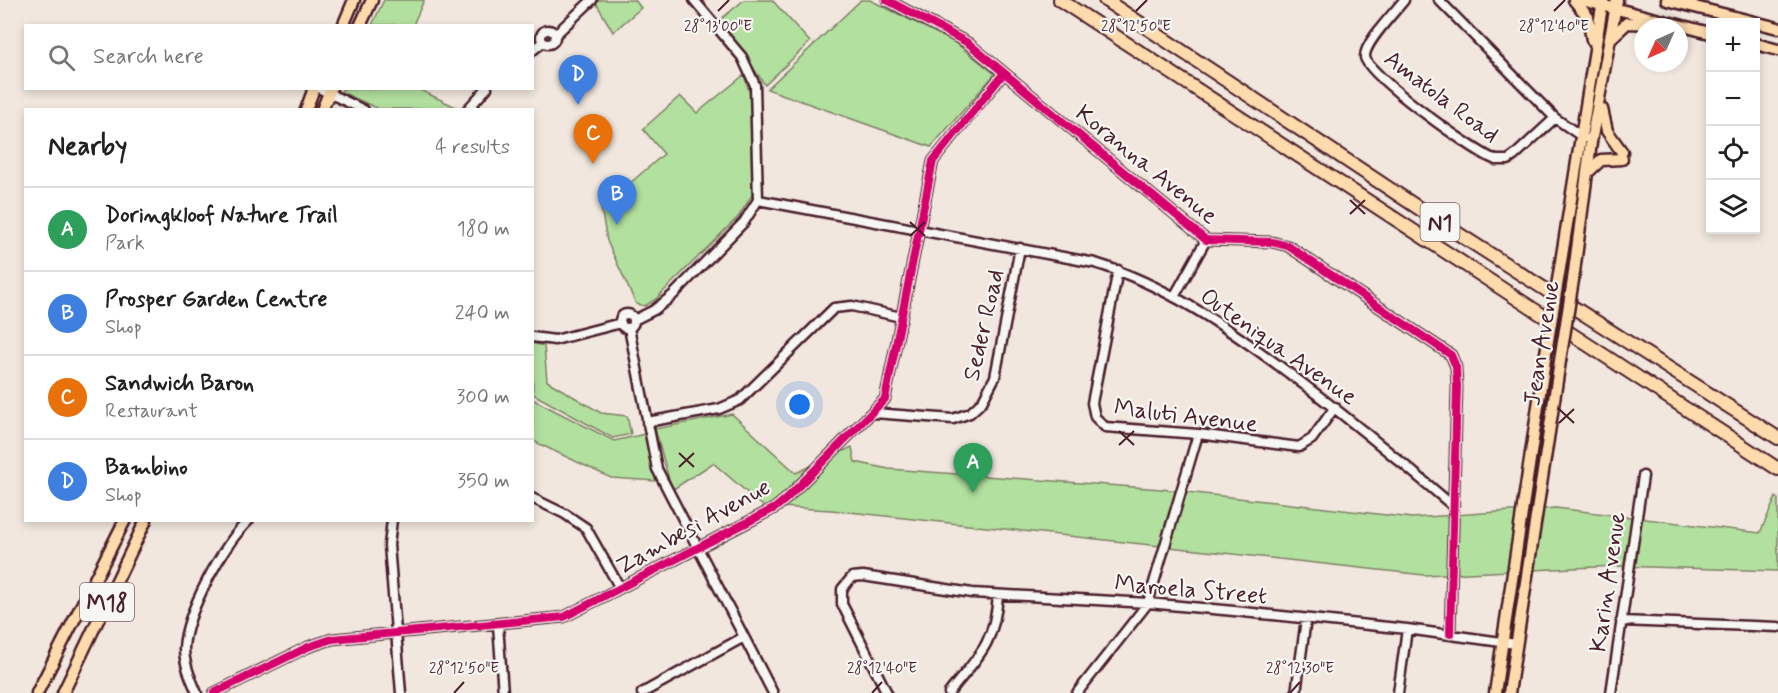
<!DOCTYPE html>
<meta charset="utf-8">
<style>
body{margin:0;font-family:Mynerve,sans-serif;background:#f6f6f6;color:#222}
.controls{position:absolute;right:18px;top:18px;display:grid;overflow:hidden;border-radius:0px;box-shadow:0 3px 9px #0003}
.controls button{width:54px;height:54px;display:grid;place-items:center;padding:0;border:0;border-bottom:2px solid #e0e0e0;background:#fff;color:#222;font:30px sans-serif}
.compass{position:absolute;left:1634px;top:18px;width:54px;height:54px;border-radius:50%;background:#fff;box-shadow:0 3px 9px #0003;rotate:225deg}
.you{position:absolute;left:800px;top:405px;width:21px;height:21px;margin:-15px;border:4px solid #fff;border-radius:50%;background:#1a73e8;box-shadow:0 0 0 9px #1a73e833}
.badge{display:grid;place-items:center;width:39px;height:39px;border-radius:50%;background:#1f6fb2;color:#fff;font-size:20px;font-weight:700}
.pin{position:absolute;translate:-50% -50px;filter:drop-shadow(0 2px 3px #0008)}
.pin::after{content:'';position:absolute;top:32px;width:21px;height:18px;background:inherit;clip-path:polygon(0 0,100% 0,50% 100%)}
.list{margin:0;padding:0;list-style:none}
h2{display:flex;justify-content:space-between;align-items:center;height:78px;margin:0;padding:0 24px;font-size:26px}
h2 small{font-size:20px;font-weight:400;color:#767676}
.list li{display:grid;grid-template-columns:39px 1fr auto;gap:18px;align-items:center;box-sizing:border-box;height:84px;padding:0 24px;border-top:2px solid #e0e0e0}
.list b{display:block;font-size:22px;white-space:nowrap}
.list p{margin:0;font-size:20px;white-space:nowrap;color:#767676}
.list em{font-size:20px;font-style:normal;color:#767676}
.icon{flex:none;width:33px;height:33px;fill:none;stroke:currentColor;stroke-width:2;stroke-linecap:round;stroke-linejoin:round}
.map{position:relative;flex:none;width:1778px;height:693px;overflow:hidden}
.search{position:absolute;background:#fff;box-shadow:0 3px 9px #0003;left:24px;top:24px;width:510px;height:66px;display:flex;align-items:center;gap:15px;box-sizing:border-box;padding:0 21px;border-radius:0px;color:#767676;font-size:22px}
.panel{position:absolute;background:#fff;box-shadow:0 3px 9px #0003;left:24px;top:108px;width:510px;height:414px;border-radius:0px}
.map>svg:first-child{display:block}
</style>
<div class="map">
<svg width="1778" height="693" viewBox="0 0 1778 693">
<rect width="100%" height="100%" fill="#f1e7de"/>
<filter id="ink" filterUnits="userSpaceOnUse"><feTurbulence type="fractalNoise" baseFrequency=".0167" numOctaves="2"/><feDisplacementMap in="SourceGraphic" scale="12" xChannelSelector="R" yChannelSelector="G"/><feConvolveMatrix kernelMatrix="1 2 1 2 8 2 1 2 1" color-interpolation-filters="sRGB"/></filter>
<g filter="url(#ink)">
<path fill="#b2e09f" stroke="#7e8065" stroke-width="1.5" d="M384 0H424L413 25H372Z
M600 0H635L641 8 613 32 596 3Z
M744 0H772L810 42 765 85 720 20Z
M861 0H870L953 41 995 74 931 147 767 89Z
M744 75 751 97 752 195 739 216 656 299 645 306 636 304 607 241 601 208 664 154 643 129 680 96 697 113Z
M342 89H418L460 109H379L341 92Z
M532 343 544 346 547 381 601 413 627 416 631 434 613 438 533 394Z
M532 399 614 441 645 434 656 481 611 478 533 441Z
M732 414 796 473 852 447 855 462 889 469 1161 489 1412 518 1556 508 1760 533 1776 497 1778 499V571L1616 566 1424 575 831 510 763 506 713 463 672 490 655 429Z"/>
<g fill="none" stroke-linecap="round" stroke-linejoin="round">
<defs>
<path id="minor" d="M887 0 968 43 1206 240 1272 242 1288 246 1451 355 1456 367 1457 387 1450 634
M1404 0C1395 12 1364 43 1365 57 1367 75 1476 153 1496 160H1508L1514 156 1555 118
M1439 0 1555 118 1584 138
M541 37a7 7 0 1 1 14 0a7 7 0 1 1-14 0Z
M555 35 592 0
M532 51 543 42
M318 88 364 110
M467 110 487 88
M758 200 1095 263C1164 284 1225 326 1282 368 1341 412 1397 458 1453 506
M1118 270 1092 403 1095 417 1105 427 1198 434 1299 447 1312 439 1335 407
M1174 297 1206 240
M620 321a7 7 0 1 1 14 0a7 7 0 1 1-14 0Z
M634 320 654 310 672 296 744 222 758 200 755 85 742 57 694 0
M629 328 657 469 773 693
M532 337 555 340 621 323
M874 413 953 419 970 413 982 402 995 377 1020 248
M647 422 719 409 740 400 834 308 852 306 901 317
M532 498 565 514 586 528 620 588
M392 520 389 545 401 693
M1621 621 1778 627
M498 625 503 693
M197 693C191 679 184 664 184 648 186 612 223 545 249 520
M214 693 308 647 332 639 564 617 775 508 786 499 885 399 933 161 1004 73
M642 693 744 637
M887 693 842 604V589L852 577 863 576 972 593 1148 603 1234 611 1407 629 1516 644
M949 693C978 656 994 646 998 596
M1077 693 1148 603 1198 434
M1296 693 1306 619
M1398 693 1407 629
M1611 693 1643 476"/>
<path id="major" d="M1574 0 1588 17 1592 40
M1582 0 1710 33
M1667 0 1778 28
M343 26 354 0
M360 26 372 0
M1611 38 1627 23 1652 24
M1756 44 1778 50
M1602 109 1607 131 1622 152
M306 110 314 88
M322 110 331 88
M1588 172 1601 160 1622 159
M1559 274 1603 0
M1573 280 1591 142 1617 0
M37 693 125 520
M63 693 146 520
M1495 693 1546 353
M1509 693 1560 361"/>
<path id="highway" d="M1060 0 1778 469
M1105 0 1432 217 1778 438"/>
</defs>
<use href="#minor" stroke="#4a1f2b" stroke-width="13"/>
<use href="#major" stroke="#4a1f2b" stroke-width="15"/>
<use href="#highway" stroke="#4a1f2b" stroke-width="16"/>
<use href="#minor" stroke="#f6f6f2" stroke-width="8"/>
<use href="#major" stroke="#fedbac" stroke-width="10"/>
<use href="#highway" stroke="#fedbac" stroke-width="12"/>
<defs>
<path id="major-bridge" d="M1546 353 1559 274
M1560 361 1573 280"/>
</defs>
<use href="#major-bridge" stroke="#4a1f2b" stroke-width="15" stroke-linecap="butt"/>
<use href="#major-bridge" stroke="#fedbac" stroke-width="10"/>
<defs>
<path id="cycleway" d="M887 0 968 43 1206 240 1272 242 1288 246 1451 355 1456 367 1457 387 1450 634
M214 693 308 647 332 639 564 617 775 508 786 499 885 399 933 161 1004 73"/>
</defs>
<use href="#cycleway" stroke="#f6f6f2" stroke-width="11"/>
<use href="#cycleway" stroke="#d6006c" stroke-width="8"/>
</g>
</g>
<path fill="none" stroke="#4a1f2b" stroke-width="2" d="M718 11 729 0M1136 11 1147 0M1554 11 1565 0M1350 200 1365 214M1350 214 1365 200M910 222 925 236M910 236 925 222M1559 409 1574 423M1559 423 1574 409M1119 431 1134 445M1119 445 1134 431M679 453 694 467M679 467 694 453M454 693 464 682M872 693 882 682M1290 693 1300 682"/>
<g text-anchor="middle" stroke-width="4.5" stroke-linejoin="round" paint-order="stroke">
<g fill="#f6f6f2" stroke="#7e6067" stroke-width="1.5">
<rect x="1420.5" y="203" width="39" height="38" rx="4.5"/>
<rect x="80" y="583" width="54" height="38" rx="4.5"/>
</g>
<g font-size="22" font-weight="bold" fill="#4a1f2b">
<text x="1440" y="230">N1</text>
<text x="107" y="610">M18</text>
</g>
<g font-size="24" fill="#4a1f2b" stroke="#f6f6f2">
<text transform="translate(1442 96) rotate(37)" y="8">Amatola Road</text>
<text transform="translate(1147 164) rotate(39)" y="8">Koranna Avenue</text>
<text transform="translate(983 325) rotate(-77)" y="8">Seder Road</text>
<text transform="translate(1541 343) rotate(-81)" y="8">Jean Avenue</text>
<text transform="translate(1279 346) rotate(35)" y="8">Outeniqua Avenue</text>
<text transform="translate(1186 415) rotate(7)" y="8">Maluti Avenue</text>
<text transform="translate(693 526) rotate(-29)" y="8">Zambesi Avenue</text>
<text transform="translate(1607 582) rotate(-82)" y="8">Karin Avenue</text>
<text transform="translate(1191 589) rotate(5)" y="8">Maroela Street</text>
</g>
</g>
<g font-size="15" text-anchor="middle" fill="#4a1f2b" stroke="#f6f6f2" stroke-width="4.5" stroke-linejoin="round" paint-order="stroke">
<text x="718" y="31">28°13'00"E</text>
<text x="1136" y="31">28°12'50"E</text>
<text x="1554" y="31">28°12'40"E</text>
<text x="464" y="673">28°12'50"E</text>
<text x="882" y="673">28°12'40"E</text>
<text x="1300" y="673">28°12'30"E</text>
</g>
</svg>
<div class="controls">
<button>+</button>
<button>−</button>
<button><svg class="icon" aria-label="locate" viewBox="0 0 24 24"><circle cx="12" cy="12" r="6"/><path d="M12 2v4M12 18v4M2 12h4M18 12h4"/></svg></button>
<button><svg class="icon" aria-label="layers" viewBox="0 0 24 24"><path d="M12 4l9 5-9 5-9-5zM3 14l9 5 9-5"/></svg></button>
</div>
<svg class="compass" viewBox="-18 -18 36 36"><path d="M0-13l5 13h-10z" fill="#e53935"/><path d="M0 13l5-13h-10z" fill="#767676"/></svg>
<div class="you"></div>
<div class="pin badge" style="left:973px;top:493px;background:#2e9e5b">A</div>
<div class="pin badge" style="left:617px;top:225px;background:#3f7fe0">B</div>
<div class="pin badge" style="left:593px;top:164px;background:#e8710a">C</div>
<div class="pin badge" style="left:578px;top:105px;background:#3f7fe0">D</div>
<div class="search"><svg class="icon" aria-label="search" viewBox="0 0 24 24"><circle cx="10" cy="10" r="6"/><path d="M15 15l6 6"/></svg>Search here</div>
<section class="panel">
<h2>Nearby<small>4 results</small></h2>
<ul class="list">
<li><span class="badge" style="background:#2e9e5b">A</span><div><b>Doringkloof Nature Trail</b><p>Park</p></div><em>180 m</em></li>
<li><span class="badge" style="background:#3f7fe0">B</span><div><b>Prosper Garden Centre</b><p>Shop</p></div><em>240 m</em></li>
<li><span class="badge" style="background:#e8710a">C</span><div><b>Sandwich Baron</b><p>Restaurant</p></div><em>300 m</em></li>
<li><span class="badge" style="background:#3f7fe0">D</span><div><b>Bambino</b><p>Shop</p></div><em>350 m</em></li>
</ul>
</section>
</div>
